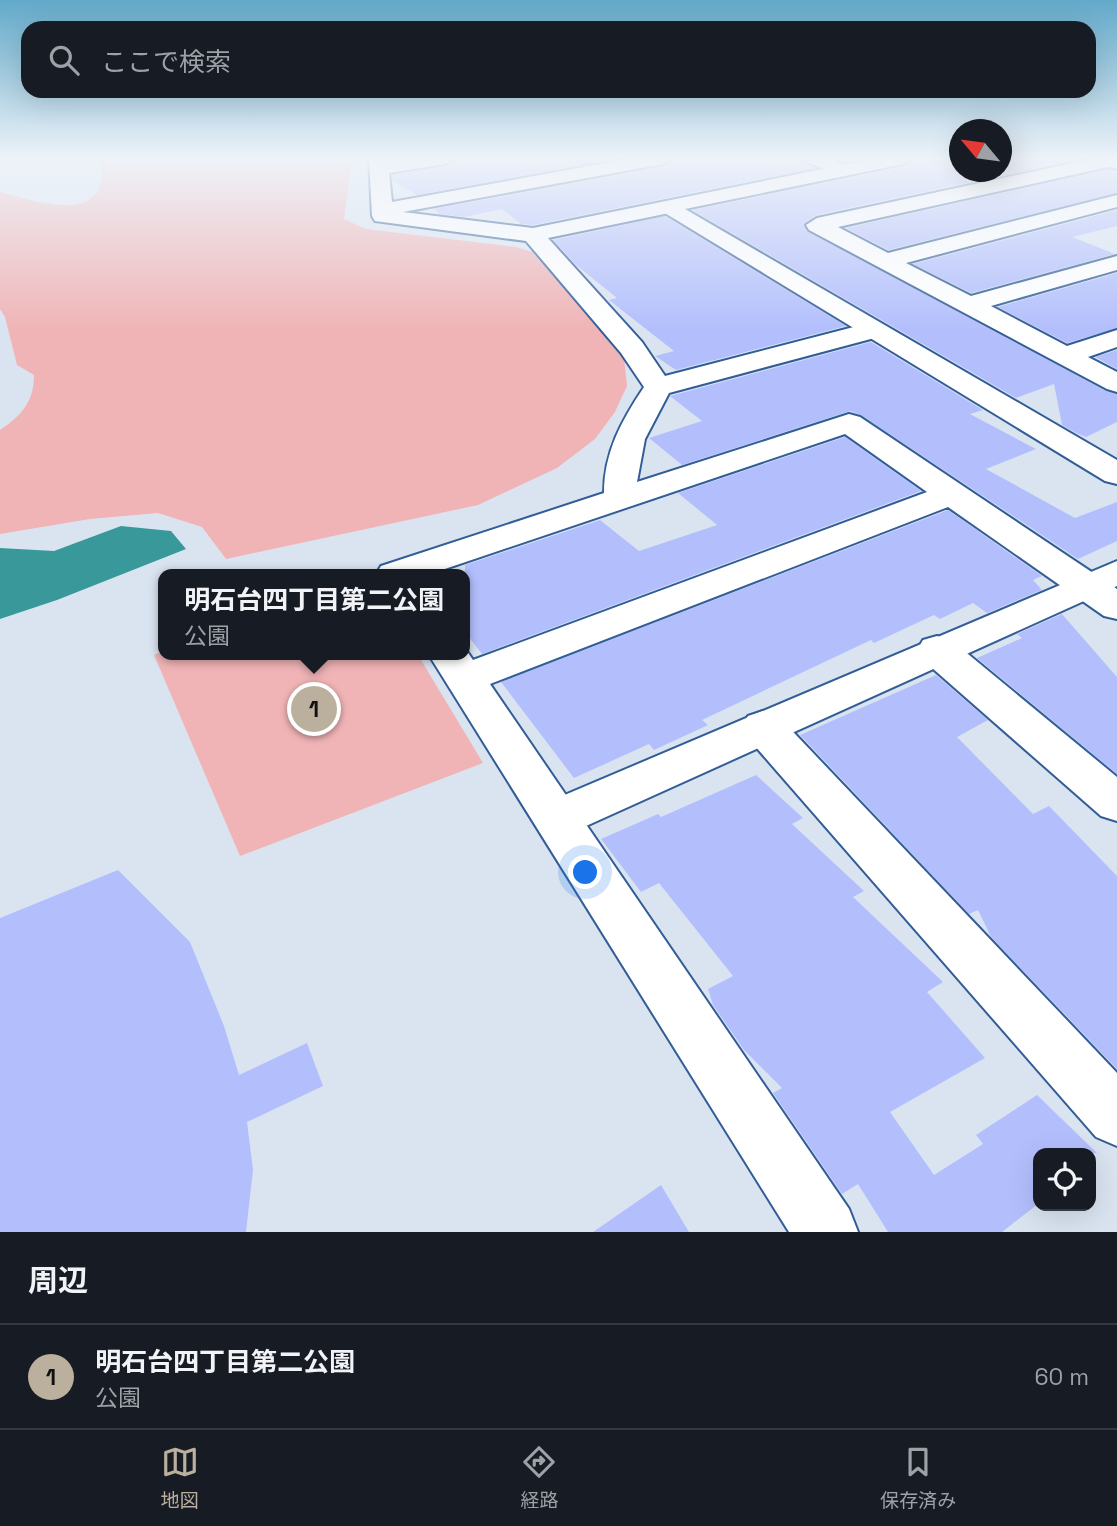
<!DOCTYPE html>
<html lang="ja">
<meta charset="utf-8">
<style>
body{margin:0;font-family:"Space Grotesk","Noto Sans JP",sans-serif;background:#20242c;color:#f1f3f6}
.controls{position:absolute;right:21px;bottom:21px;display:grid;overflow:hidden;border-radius:14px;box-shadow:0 7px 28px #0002}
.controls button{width:63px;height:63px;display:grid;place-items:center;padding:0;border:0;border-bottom:2px solid #363941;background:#171b24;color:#f1f3f6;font:35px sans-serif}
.compass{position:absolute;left:949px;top:119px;width:63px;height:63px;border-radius:50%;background:#171b24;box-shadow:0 7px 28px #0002;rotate:299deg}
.you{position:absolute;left:586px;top:873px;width:24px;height:24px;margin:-18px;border:5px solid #fff;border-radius:50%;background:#1a73e8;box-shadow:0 0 0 10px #1a73e833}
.badge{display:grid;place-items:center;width:46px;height:46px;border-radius:50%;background:#bbb09d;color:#111;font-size:23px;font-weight:700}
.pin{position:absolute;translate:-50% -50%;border:4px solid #fff;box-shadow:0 2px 7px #0006}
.popup{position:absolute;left:158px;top:569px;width:312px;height:91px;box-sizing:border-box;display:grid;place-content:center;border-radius:14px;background:#171b24;filter:drop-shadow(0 2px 5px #0005);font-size:23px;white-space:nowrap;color:#9ea1a6}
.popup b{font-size:26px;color:#f1f3f6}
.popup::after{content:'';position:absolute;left:50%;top:100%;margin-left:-14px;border:14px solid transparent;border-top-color:#171b24}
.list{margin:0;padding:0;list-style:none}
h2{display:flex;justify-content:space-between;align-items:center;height:91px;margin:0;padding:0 28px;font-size:30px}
h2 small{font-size:23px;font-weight:400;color:#9ea1a6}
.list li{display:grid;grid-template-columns:46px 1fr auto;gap:21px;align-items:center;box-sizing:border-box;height:105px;padding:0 28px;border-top:2px solid #363941}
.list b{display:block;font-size:26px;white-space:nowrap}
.list p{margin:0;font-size:23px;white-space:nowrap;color:#9ea1a6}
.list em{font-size:23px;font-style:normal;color:#9ea1a6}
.icon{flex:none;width:38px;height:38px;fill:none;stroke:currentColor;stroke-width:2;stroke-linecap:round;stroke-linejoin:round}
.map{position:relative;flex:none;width:1117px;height:1232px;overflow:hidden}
.search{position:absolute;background:#171b24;box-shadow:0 7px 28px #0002;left:21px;right:21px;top:21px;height:77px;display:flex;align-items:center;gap:18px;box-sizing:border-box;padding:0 24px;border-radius:21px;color:#9ea1a6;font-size:26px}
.sheet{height:196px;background:#171b24}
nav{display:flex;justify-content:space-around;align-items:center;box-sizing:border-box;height:98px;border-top:2px solid #363941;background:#171b24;font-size:19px;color:#9ea1a6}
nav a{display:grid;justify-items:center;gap:4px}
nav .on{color:#bbb09d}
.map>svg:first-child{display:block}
</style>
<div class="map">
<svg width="1117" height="1232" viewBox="0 0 1117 1232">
<rect width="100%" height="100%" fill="#dae4f1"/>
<path fill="#f0b4b6" d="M99 158H352L344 219 366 229 516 247 532 252 624 357 627 386 615 412 595 439 557 468 478 505 226 559 202 527 158 513 90 519 0 534V430C21 416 34 402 34 375L17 365 5 317 0 309V192C26 198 88 222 100 185 103 178 100 166 99 158Z
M163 651V655H418L483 763 240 856 154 655Z"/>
<path fill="#39999a" d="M121 526 171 531 186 549 57 600 0 619V548L54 551Z"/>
<path fill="#b3bffd" d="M468 158H620L417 195 392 180V175L445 167Z
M674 158H801L805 164 815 168 533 225 521 224 502 209 464 217 440 214 434 209 663 167Z
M915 158H960V172H1002V158L1077 159 816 215 803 224 807 231 1106 391 1117 394V422L1086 437 1076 433 1062 425 1054 384 1016 398 692 210 904 167Z
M1109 169 1117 172V193L888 250 846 228Z
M1117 210V226L1072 237 1115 254 971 293 913 264Z
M665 216 846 326 676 370 655 356 674 351 609 300 617 298 576 265 553 240Z
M1117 273V328L1067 343 998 307Z
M871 342 983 410 970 414 1036 449 986 469 1075 518 1117 502V541L1078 559 861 415 850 411 682 465 649 438 702 421 670 396Z
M1117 350V369L1095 357Z
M845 437 921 491 482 654 465 632V565L600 520 639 551 717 525 678 493Z
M948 510 1042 576 1033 580 1042 590 987 613 973 603 940 619 934 615 874 643 871 640 702 720 708 725 654 750 649 744 574 778 501 682Z
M1062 614 1117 677V774L977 658 1022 638 1017 634Z
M936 675 988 720 957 737 1033 814 1049 806 1117 876V1069L991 937 978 910 969 914 800 735Z
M756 775 803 818 792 824 864 891 853 897 943 982 927 992 985 1058 890 1112 934 1175 983 1144 976 1135 1037 1095 1097 1153H1038V1204L1002 1232H888L858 1184 842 1194 773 1093 782 1088 744 1050 713 1005 708 989 733 976 659 883 641 892 601 839 658 814 661 817Z
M118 870 190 942 224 1026 239 1075 307 1043 323 1086 247 1122 253 1170 246 1232H0V918Z
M661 1185 689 1232H593Z"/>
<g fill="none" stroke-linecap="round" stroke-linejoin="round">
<defs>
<path id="street" d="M369 158H387L388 161 411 158H455L445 164 389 173 392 202 633 158H672L663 164 403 212 533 228 666 201 674 202 677 207 674 212 548 238 642 342 665 376 873 322 882 324 886 330 882 336 669 393 645 439 637 482 849 414 860 417 1117 589V619L1104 616 948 507 490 684 849 1209 858 1232H789L429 655H464V647L473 660 927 492 845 434 430 574H376L381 566 604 493C604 452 622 420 644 387L621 353 526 241 375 221 372 216Z
M804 158H830L852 170 842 176 807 162Z
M1096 158H1117V165L838 227 888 253 1117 195V207L906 263 971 296 1117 256V270L991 306 1067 346 1117 330V347L1088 357 1117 372V392L1107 389 809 230 806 225 817 218Z
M937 636 951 640 1117 777V821L1101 816 923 660 917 650 923 640Z
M763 711 778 716 1117 1073V1146L1096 1137 748 738 741 727 748 716Z"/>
<path id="secondary" d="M876 158H913L903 164 685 209 1117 460V484L1105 481 655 207 666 201Z
M1093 158H1117V169L1095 162Z
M1117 561V586L575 831 558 837 541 831 535 818 541 805Z"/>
</defs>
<use href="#street" stroke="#325d97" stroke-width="4"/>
<use href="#secondary" stroke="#325d97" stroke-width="4"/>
<use href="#street" fill="#fff" fill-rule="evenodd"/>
<use href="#secondary" fill="#fff" fill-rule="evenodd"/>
</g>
<linearGradient id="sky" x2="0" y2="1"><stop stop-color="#62a9c9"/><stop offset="0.48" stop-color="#eef3f9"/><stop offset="1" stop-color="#eef3f9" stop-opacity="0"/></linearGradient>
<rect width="1117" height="330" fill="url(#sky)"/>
</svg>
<div class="controls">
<button><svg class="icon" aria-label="locate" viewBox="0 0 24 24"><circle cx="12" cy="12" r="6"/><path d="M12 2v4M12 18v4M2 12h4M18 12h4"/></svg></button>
</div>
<svg class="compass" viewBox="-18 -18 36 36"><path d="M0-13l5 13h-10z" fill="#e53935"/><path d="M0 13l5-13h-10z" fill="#9ea1a6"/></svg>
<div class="you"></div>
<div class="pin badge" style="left:314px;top:709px">1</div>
<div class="popup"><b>明石台四丁目第二公園</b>公園</div>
<div class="search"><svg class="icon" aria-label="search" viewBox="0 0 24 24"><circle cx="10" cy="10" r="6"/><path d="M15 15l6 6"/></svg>ここで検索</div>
</div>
<section class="sheet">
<h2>周辺<small></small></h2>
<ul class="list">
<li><span class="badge">1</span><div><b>明石台四丁目第二公園</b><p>公園</p></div><em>60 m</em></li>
</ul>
</section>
<nav>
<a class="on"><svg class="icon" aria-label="map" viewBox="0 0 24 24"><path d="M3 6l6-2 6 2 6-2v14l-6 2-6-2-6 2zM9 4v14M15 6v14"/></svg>地図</a>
<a><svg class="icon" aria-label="directions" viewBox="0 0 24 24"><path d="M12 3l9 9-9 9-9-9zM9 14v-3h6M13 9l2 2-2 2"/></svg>経路</a>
<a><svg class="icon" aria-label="saved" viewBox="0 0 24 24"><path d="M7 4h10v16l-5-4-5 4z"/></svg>保存済み</a>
</nav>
